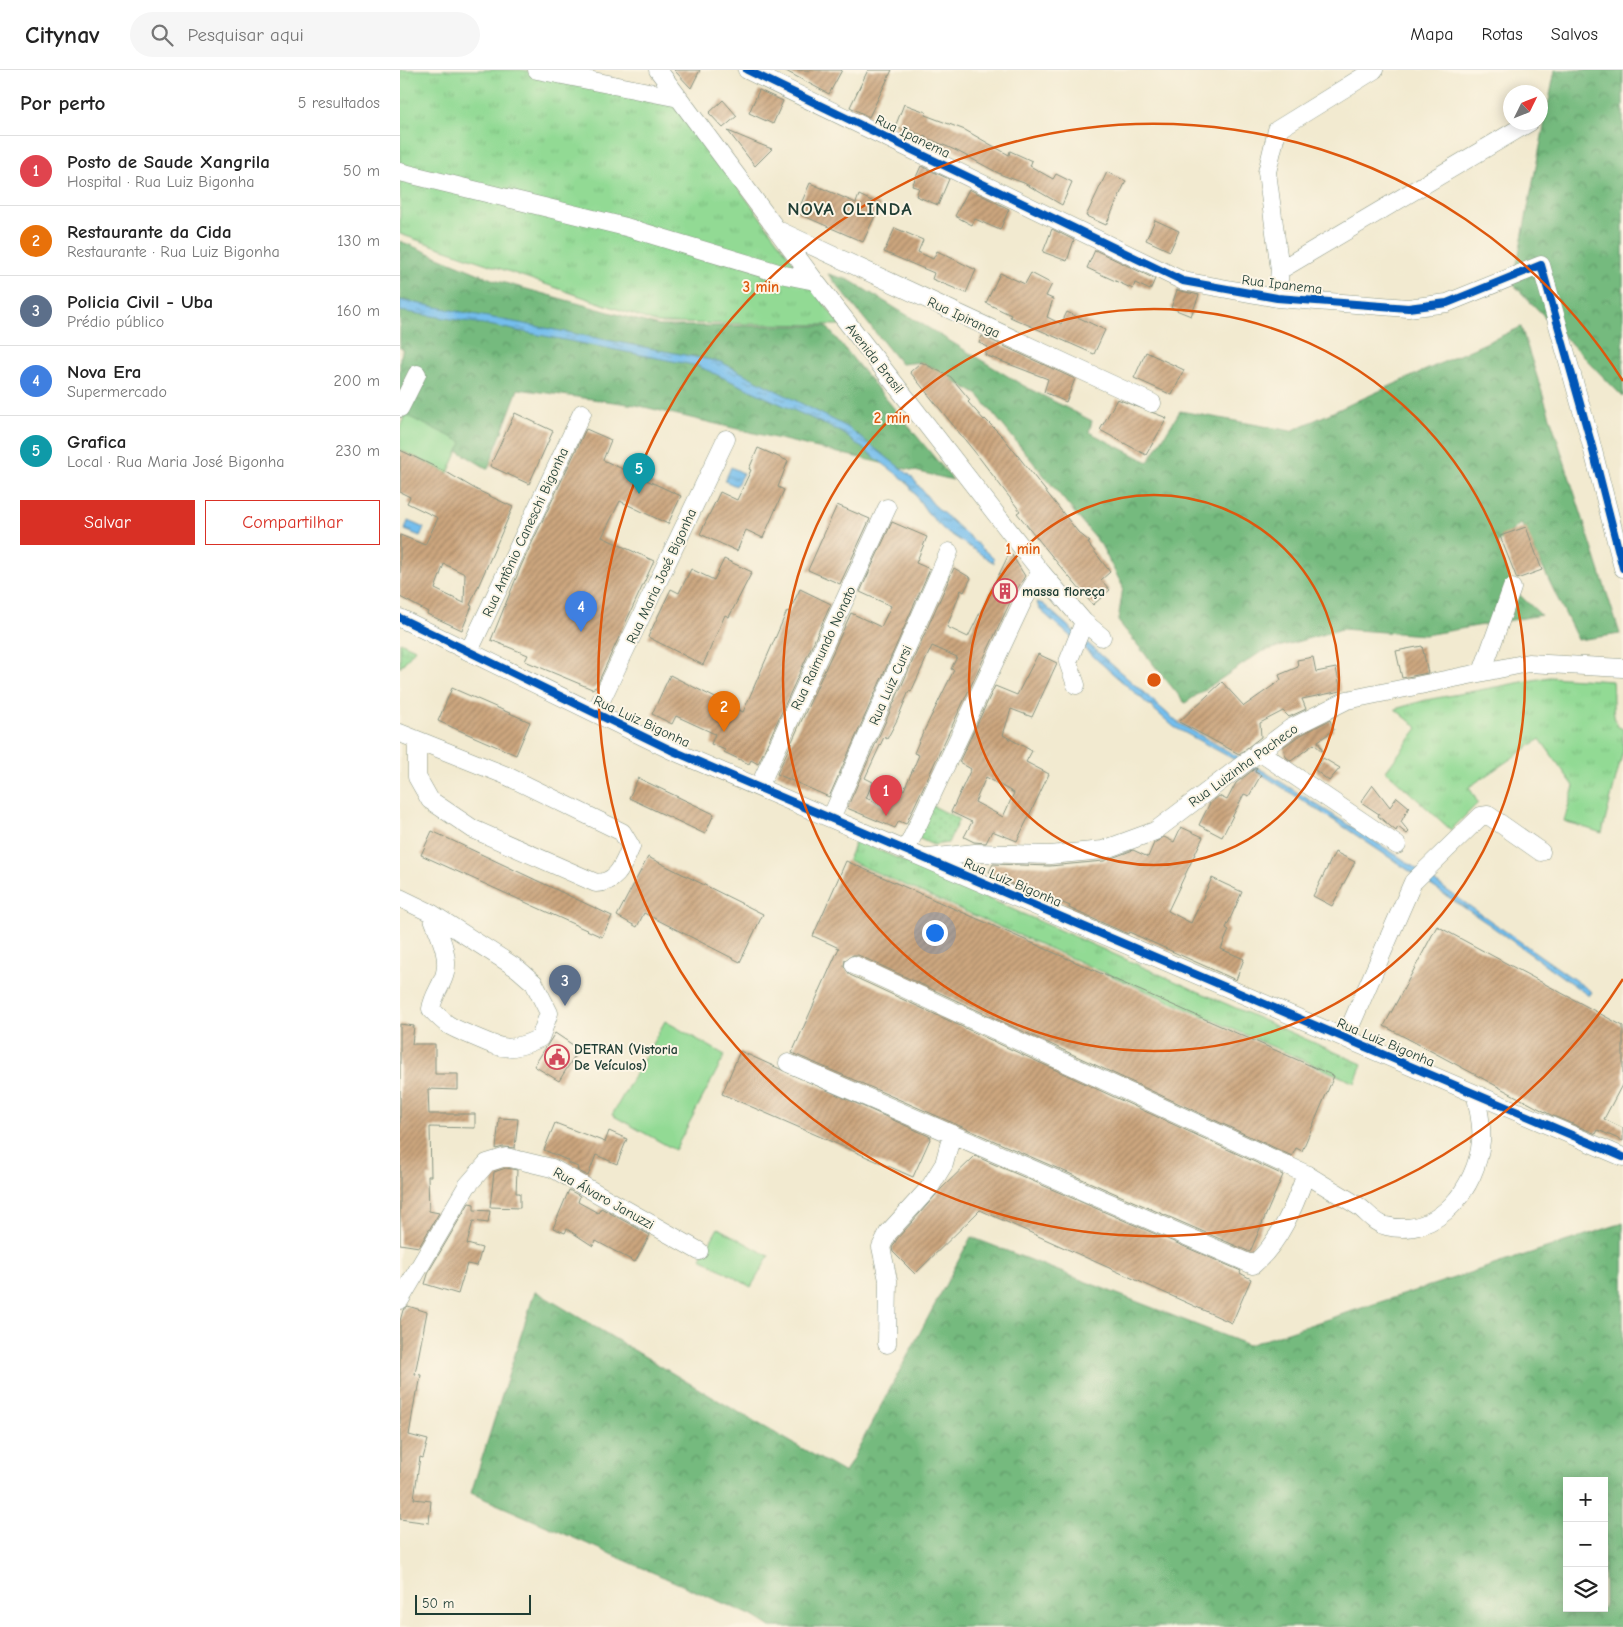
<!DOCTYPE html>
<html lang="pt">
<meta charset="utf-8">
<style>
body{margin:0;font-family:"Comic Neue",sans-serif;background:#f6f6f6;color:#222}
.controls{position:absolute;right:15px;bottom:15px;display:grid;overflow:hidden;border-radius:0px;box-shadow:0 2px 12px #0003}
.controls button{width:45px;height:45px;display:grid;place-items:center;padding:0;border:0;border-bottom:1px solid #e0e0e0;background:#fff;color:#222;font:25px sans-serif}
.compass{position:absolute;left:1103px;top:15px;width:45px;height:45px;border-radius:50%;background:#fff;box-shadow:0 2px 12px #0003;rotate:47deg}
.scale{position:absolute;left:15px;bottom:12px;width:116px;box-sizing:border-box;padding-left:5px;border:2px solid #1f3d34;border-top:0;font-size:14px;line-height:18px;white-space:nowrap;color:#1f3d34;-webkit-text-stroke:4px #fcf5e5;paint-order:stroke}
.you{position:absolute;left:534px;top:862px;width:18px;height:18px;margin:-12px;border:4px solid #fff;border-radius:50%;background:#1a73e8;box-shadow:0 0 0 8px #1a73e833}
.badge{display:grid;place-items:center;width:32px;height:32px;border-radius:50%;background:#d93025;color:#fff;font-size:16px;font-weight:700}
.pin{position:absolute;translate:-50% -41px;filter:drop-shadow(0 1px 2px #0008)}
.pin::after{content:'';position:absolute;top:26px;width:18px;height:15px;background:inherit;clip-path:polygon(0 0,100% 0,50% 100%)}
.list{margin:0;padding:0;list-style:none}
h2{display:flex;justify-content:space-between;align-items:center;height:65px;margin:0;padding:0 20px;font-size:21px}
h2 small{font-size:16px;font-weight:400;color:#767676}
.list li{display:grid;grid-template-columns:32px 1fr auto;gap:15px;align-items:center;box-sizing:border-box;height:70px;padding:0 20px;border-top:1px solid #e0e0e0}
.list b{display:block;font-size:19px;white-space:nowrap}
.list p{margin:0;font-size:16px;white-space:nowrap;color:#767676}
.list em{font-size:16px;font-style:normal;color:#767676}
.actions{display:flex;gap:10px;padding:15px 20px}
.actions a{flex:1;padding:11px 0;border:1px solid #d93025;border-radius:0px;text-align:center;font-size:18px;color:#d93025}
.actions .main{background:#d93025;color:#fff}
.icon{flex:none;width:28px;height:28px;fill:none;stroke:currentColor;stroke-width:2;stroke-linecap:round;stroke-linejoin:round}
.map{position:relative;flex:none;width:1223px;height:1557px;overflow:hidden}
header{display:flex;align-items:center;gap:30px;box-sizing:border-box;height:70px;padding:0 25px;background:#fff;border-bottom:1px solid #e0e0e0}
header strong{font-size:24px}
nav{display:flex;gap:28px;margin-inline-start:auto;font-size:18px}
.search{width:350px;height:45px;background:#f6f6f6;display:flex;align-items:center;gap:12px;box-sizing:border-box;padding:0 18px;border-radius:28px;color:#767676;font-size:19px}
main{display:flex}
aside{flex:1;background:#fff}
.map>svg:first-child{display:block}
</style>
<header>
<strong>Citynav</strong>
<div class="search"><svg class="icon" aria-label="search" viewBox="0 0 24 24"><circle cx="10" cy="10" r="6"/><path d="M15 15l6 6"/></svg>Pesquisar aqui</div>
<nav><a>Mapa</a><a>Rotas</a><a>Salvos</a></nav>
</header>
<main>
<aside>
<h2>Por perto<small>5 resultados</small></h2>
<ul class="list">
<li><span class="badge" style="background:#e0444e">1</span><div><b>Posto de Saude Xangrila</b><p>Hospital · Rua Luiz Bigonha</p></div><em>50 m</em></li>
<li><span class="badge" style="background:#e8710a">2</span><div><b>Restaurante da Cida</b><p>Restaurante · Rua Luiz Bigonha</p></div><em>130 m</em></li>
<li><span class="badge" style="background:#5c6f8a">3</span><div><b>Policia Civil - Uba</b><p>Prédio público</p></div><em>160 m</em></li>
<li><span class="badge" style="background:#3f7fe0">4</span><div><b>Nova Era</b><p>Supermercado</p></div><em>200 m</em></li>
<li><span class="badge" style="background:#0f9aa8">5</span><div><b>Grafica</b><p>Local · Rua Maria José Bigonha</p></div><em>230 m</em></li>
</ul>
<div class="actions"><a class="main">Salvar</a><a>Compartilhar</a></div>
</aside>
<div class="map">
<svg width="1223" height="1557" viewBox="0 0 1223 1557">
<defs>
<pattern id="grass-tufts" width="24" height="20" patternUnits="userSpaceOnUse" patternTransform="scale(1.25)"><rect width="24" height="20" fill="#92da94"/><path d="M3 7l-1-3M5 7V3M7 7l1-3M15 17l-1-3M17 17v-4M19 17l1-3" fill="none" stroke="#7dbc80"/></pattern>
<pattern id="forest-crowns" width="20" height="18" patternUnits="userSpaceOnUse" patternTransform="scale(1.25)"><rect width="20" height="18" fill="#75ba7e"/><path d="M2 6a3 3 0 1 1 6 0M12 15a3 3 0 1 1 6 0" fill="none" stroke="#5f9868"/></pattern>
<pattern id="garden-dots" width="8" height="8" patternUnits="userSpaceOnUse" patternTransform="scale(1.25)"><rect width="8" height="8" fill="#92da94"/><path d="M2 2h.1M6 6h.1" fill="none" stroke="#7dbc80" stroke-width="1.8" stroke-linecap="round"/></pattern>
<pattern id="water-ripples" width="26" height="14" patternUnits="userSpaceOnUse" patternTransform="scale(1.25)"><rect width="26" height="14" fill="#74beed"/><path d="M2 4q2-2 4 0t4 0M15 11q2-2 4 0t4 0" fill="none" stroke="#5f9cc1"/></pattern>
<pattern id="building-hatch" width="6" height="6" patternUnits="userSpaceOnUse" patternTransform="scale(1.25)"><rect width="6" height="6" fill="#cca67e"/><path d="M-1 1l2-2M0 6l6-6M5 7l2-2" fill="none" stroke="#a58868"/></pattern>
</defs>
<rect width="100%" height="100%" fill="#fcf5e5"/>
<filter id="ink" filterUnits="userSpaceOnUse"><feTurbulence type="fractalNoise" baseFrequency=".02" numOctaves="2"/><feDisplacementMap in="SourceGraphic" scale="10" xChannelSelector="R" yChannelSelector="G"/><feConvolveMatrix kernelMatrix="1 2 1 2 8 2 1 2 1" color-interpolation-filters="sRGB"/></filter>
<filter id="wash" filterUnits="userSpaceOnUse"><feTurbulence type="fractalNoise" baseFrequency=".0096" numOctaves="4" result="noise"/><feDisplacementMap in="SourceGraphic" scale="20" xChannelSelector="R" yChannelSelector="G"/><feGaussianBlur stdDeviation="1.12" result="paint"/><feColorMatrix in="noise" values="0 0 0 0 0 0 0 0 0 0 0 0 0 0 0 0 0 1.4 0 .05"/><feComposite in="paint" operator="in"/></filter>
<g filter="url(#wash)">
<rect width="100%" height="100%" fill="#f2ead0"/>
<path fill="url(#grass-tufts)" stroke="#588c64" d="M0 0H122L274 31 440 255 258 253 0 164Z
M0 572 15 579 0 598Z
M1149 607 1212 611C1214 627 1211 642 1217 656L1223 659V681L1202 763 1164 751 1174 716 1140 669 1069 717 1078 733 1051 760 986 701 1018 658 995 639 1026 630Z
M456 770 962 994 955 1013 448 790Z"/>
<path fill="url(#forest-crowns)" stroke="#4a7c59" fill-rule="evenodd" d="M1155 0H1223V327L1113 214Z
M0 171 94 210 259 256H426L553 410 236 335 118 319 88 399 0 346V289L3 279 0 278Z
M428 204 449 210 624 316 692 351 689 362 748 392 780 341 891 361 1121 257 1220 564 1178 570 1121 453 1097 474 1112 518 1141 545 1025 565 942 559 861 582 785 633 718 551 723 517 701 475 578 325 521 292 501 294Z
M1223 1153V1557H371L355 1547 71 1423 135 1221 319 1331 445 1403 571 1167 848 1275ZM1167 1411H1204V1538H1167Z"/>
<path fill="url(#garden-dots)" stroke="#588c64" d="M531 735 559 749 548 773 533 775 516 767Z"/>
<path fill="#92da94" stroke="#588c64" d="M5 345 62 372 48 403 0 380V357Z
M265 951 325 985 275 1080 212 1045Z
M318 1158 369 1186 351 1217 301 1188Z"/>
<path fill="url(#water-ripples)" stroke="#4a7e90" d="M0 230 321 292 447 357 511 406 533 434 593 488 594 493 543 459 527 442 506 411 441 362 298 296 83 254 0 241Z
M331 397 343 403 336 416 325 411Z
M8 451 24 458 20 466 5 460Z
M637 532 643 534 777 652 865 702 1001 788 1192 922 1189 926 1087 853 947 759 863 705 774 657 639 539Z"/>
<g id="blocks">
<path fill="url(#building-hatch)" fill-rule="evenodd" d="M274 0H300L291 18Z
M384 0H442L429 24Z
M468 0H492L469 47 450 37Z
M359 20 383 31 373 54 349 43Z
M323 30 337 46 323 58 309 43Z
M504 34 526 42 525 45 565 60 609 85 610 81 632 91 630 96 653 109 656 104 672 112 662 135 624 113 602 105 557 81 507 59 506 61 495 57Z
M328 61 359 74 372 79 355 96Z
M521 96 549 109 538 135 516 126 519 118 512 116Z
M707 102 726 111 706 155 686 146Z
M410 113 456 133 459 125 480 135 463 172 397 143Z
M569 119 609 139 600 160 575 149 572 155 555 146Z
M755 150 779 161 770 181 746 170Z
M495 158 523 170 518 182 533 189 537 181 576 200 566 223 532 209 534 203 484 182Z
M652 159 674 170 667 191 643 182Z
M695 180 755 209 750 220 735 213 733 219 687 198Z
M600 203 625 214 631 203 652 214 646 226 653 229 647 247 661 254 667 242 705 260 694 284 610 247 611 245 586 233Z
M777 220 799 225 791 246 771 238Z
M582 266 675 309 666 332 644 322 648 309 585 285 588 277 579 273Z
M746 282 784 300 772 325 734 308Z
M521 292 551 307 570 330 568 332 584 350 585 349 603 367 678 462 690 472 688 473 710 502 701 510 710 520 693 535 659 495 617 443 620 441 578 386 510 302Z
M717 329 767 348 746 385 700 360Z
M115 343 153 361 129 414 90 396Z
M186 359 211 370 203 390 281 426 268 454 220 431 202 467 254 491 196 617 192 619 125 591 128 585 91 570 121 496Z
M358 378 388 391 378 417 384 420 363 468 346 460 337 481 300 464 320 422 337 430 351 400 349 399Z
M0 380 48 403 77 420 113 437 70 535 72 536 62 560 27 544 28 542 0 527V465L25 475 38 448 7 433 10 427 0 422ZM44 494 65 504 64 533 35 519Z
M437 435 470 449 440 514 408 500Z
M492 452 527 467 516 493 530 499 429 727 377 704 451 543 481 557 491 536 460 522Z
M1126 457 1142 500 1117 509 1100 466Z
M610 482 625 506 613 526 506 754 499 751 495 758 447 738 554 498 571 508 564 522 561 520 547 557 568 567ZM532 576 557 587 551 599 554 600 520 669 514 683 519 685 504 720 499 718 489 739 466 728 473 712 465 708 484 667 487 669 497 650 509 621 511 622Z
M324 489 352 502 329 547 325 545 303 595 248 567 271 519 279 523 291 499 314 510Z
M400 519 431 534 358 694 351 690 349 694 324 682 325 680 311 674 315 664 276 646 272 654 252 644 270 605 343 642 387 541 389 542Z
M1022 576 1028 603 1002 608 996 581Z
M638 584 657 593 632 647 611 639 603 665 632 681 626 692 649 704 617 771 592 761 586 773 574 772 564 767 572 752 551 742 571 699 559 692 595 616 617 625ZM586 707 614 723 603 747 575 732Z
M913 587 916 602 936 598 941 621 902 629 906 639 889 647 883 641 860 653 861 667 839 684 779 652 822 612 844 636 881 610 879 605 898 597 897 590Z
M52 618 130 652 116 685 38 651Z
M930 650 934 660 918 671 923 682 914 674 891 691 886 687 883 677 897 667Z
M923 688 940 698 929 711 915 700Z
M857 697 855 702 861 705 849 726 844 724 822 767 799 755 810 733 819 726 827 730 836 713Z
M238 708 314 744 305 764 229 728Z
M973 715 990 737 997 727 1009 737 1001 752 1009 762 1007 764 998 757 996 761 978 746 979 744 961 732Z
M781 757 803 767 768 841 791 853 812 808 842 822 826 858 829 860 821 879 844 889 836 910 729 862 728 864 682 844 669 838 670 836 620 815 619 817 616 816 589 802 593 794 650 796 704 791 733 780 748 787 754 773 764 767 774 772Z
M32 761 212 846 202 867 21 785Z
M935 782 955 792 932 836 913 826Z
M248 787 363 844 340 892 244 843 237 857 217 846Z
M446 791 934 1006 902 1081 896 1078 892 1086 458 885H453L445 890 444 896 450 905 883 1105 850 1182 392 983 439 878 413 866Z
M1037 856 1223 956V1013L1204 1049 1223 1058V1071L1198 1060 1196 1064 1151 1045 984 956Z
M0 954 14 956 12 974H35V1004H58V1020L28 1019 29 1044H75V1058L30 1057 31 1106H28L29 1141 39 1143 19 1177 0 1174Z
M155 963 179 979 159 1011 134 996Z
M340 981 531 1067 513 1107 322 1024Z
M99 1048 118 1049 115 1078 103 1077 96 1079Z
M155 1053 205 1072 209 1061 227 1069 217 1094 196 1085 188 1106 177 1100 178 1097 168 1093 169 1091 144 1080Z
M575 1086 841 1201 840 1203 851 1209 832 1253 580 1140 515 1204 493 1182 492 1178 497 1169 542 1118Z
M106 1098 117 1100 116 1123H120V1138L90 1137 94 1102Z
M169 1120 180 1126 178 1132 198 1143 201 1138 250 1165 235 1192 196 1171 193 1176 167 1159 165 1163 153 1158Z
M69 1133 74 1134V1140L90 1141 88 1153 73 1151 67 1174 82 1178 77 1196 67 1194 58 1224 25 1214 29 1201Z
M8 1236 27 1242 15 1304 21 1305 18 1322H16L9 1365 28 1370 23 1388 20 1387 14 1429 31 1431 29 1453 0 1449V1251L3 1240Z"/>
</g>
</g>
<g filter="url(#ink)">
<use href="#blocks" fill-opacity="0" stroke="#889482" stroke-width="1"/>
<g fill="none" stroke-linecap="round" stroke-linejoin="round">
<defs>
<path id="minor" d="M137 0 279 28
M258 0 415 211 641 502 684 552 702 567
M347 0 783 211 877 228 1008 238 1047 233 1141 195 1190 369 1223 498
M0 102 226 157 385 205 415 211
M380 161 752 333
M880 200 1130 52
M877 228 880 200 867 102 877 60 974 0
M0 338 17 304
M0 548 271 680 1223 1087
M69 581 182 343
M1082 602 1112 518
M676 615 668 592 684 552
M195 643 326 369
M0 663 105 705 222 762 231 777C223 794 218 813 196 813L73 759 30 730 17 707V670
M858 681 997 775
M359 717 487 438
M431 748 549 482
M506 780 623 531 641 502
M528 788 575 783 650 785 703 780 755 761 891 658 947 630 1128 593 1223 598
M0 828 31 843 118 899 134 913 149 943 140 968C106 984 101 978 70 965 50 957 46 955 31 939 33 925 42 916 45 903 50 883 37 861 31 843
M454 895 906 1104C923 1115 941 1125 958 1136 967 1142 975 1154 986 1156 1038 1169 1077 1117 1081 1071 1083 1056 1078 1040 1076 1025
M939 965 946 966 1013 812 1081 746 1088 745 1141 782
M388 993 853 1195C880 1172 894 1137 906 1104
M0 1230 67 1116 87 1093 106 1087 152 1098 299 1181
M487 1274 488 1210 481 1177 488 1163 530 1117 544 1094 552 1064"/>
</defs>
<use href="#minor" stroke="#889482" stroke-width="19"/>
<use href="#minor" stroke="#fff" stroke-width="18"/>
<defs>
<path id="cycleway" d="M347 0 783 211 877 228 1008 238 1047 233 1141 195 1190 369 1223 498
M0 548 271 680 1223 1087"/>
</defs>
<use href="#cycleway" stroke="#fcf5e5" stroke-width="11"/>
<use href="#cycleway" stroke="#0057b8" stroke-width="8"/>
</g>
</g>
<g fill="none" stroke="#de580e" stroke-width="2.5">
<circle cx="754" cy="610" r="185"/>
<circle cx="754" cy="610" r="371"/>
<path d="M1223 909A556 556 0 1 1 1223 311"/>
</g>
<defs>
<symbol id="building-ring" viewBox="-11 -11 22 22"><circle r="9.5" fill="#fcf5e5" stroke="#d1495b" stroke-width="1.5"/><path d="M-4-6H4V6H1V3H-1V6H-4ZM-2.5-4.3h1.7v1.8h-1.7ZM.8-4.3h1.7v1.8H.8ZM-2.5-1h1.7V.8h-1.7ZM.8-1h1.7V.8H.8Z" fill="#d1495b"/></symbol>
<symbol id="civic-ring" viewBox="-11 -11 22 22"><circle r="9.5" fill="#fcf5e5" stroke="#d1495b" stroke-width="1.5"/><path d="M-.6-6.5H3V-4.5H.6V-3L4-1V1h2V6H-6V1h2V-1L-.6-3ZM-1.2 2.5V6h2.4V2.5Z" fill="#d1495b"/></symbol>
</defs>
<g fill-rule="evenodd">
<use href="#building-ring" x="591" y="507" width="28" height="28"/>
<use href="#civic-ring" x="143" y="973" width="28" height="28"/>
</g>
<g text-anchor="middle" stroke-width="4" stroke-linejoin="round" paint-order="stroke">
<g font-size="14" fill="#1f3d34" stroke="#fcf5e5">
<text transform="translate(513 66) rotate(26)" y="5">Rua Ipanema</text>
<text transform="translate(882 214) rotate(7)" y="5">Rua Ipanema</text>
<text transform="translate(564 247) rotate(25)" y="5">Rua Ipiranga</text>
<text transform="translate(475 288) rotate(52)" y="5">Avenida Brasil</text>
<text transform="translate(125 462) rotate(-65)" y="5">Rua Antônio Caneschi Bigonha</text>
<text transform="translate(261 506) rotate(-65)" y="5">Rua Maria José Bigonha</text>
<text transform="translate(423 578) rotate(-65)" y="5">Rua Raimundo Nonato</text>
<text transform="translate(490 615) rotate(-66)" y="5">Rua Luiz Cursi</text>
<text transform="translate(242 651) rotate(25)" y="5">Rua Luiz Bigonha</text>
<text transform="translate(843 695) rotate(-36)" y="5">Rua Luizinha Pacheco</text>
<text transform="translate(613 812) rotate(23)" y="5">Rua Luiz Bigonha</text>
<text transform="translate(986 972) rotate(23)" y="5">Rua Luiz Bigonha</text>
<text transform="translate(204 1128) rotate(29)" y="5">Rua Álvaro Januzzi</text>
</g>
<g font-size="14" font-weight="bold" fill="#1f3d34" stroke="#fcf5e5" text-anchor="start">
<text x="622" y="526">massa floreça</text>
<text x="174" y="984">DETRAN (Vistoria<tspan x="174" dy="16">De Veículos)</tspan></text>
</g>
<g font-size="19" font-weight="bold" letter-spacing="1" fill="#1f3d34" stroke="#fcf5e5">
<text x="450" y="145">NOVA OLINDA</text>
</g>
</g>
<circle cx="754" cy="610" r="8" fill="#de580e" stroke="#fcf5e5" stroke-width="2.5"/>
<g font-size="15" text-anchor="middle" font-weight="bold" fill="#de580e" stroke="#fcf5e5" stroke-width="4" stroke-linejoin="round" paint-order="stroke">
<text x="361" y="222">3 min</text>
<text x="492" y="353">2 min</text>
<text x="623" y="484">1 min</text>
</g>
</svg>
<div class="controls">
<button>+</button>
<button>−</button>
<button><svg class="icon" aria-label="layers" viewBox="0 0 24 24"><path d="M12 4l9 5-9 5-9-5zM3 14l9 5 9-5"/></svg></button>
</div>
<svg class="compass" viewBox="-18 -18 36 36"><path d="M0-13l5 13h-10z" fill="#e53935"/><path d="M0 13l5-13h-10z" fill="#767676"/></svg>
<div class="scale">50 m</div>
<div class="you"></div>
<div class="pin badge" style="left:486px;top:746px;background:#e0444e">1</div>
<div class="pin badge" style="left:324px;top:662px;background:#e8710a">2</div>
<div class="pin badge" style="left:165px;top:936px;background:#5c6f8a">3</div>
<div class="pin badge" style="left:181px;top:562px;background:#3f7fe0">4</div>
<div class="pin badge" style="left:239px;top:424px;background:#0f9aa8">5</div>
</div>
</main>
